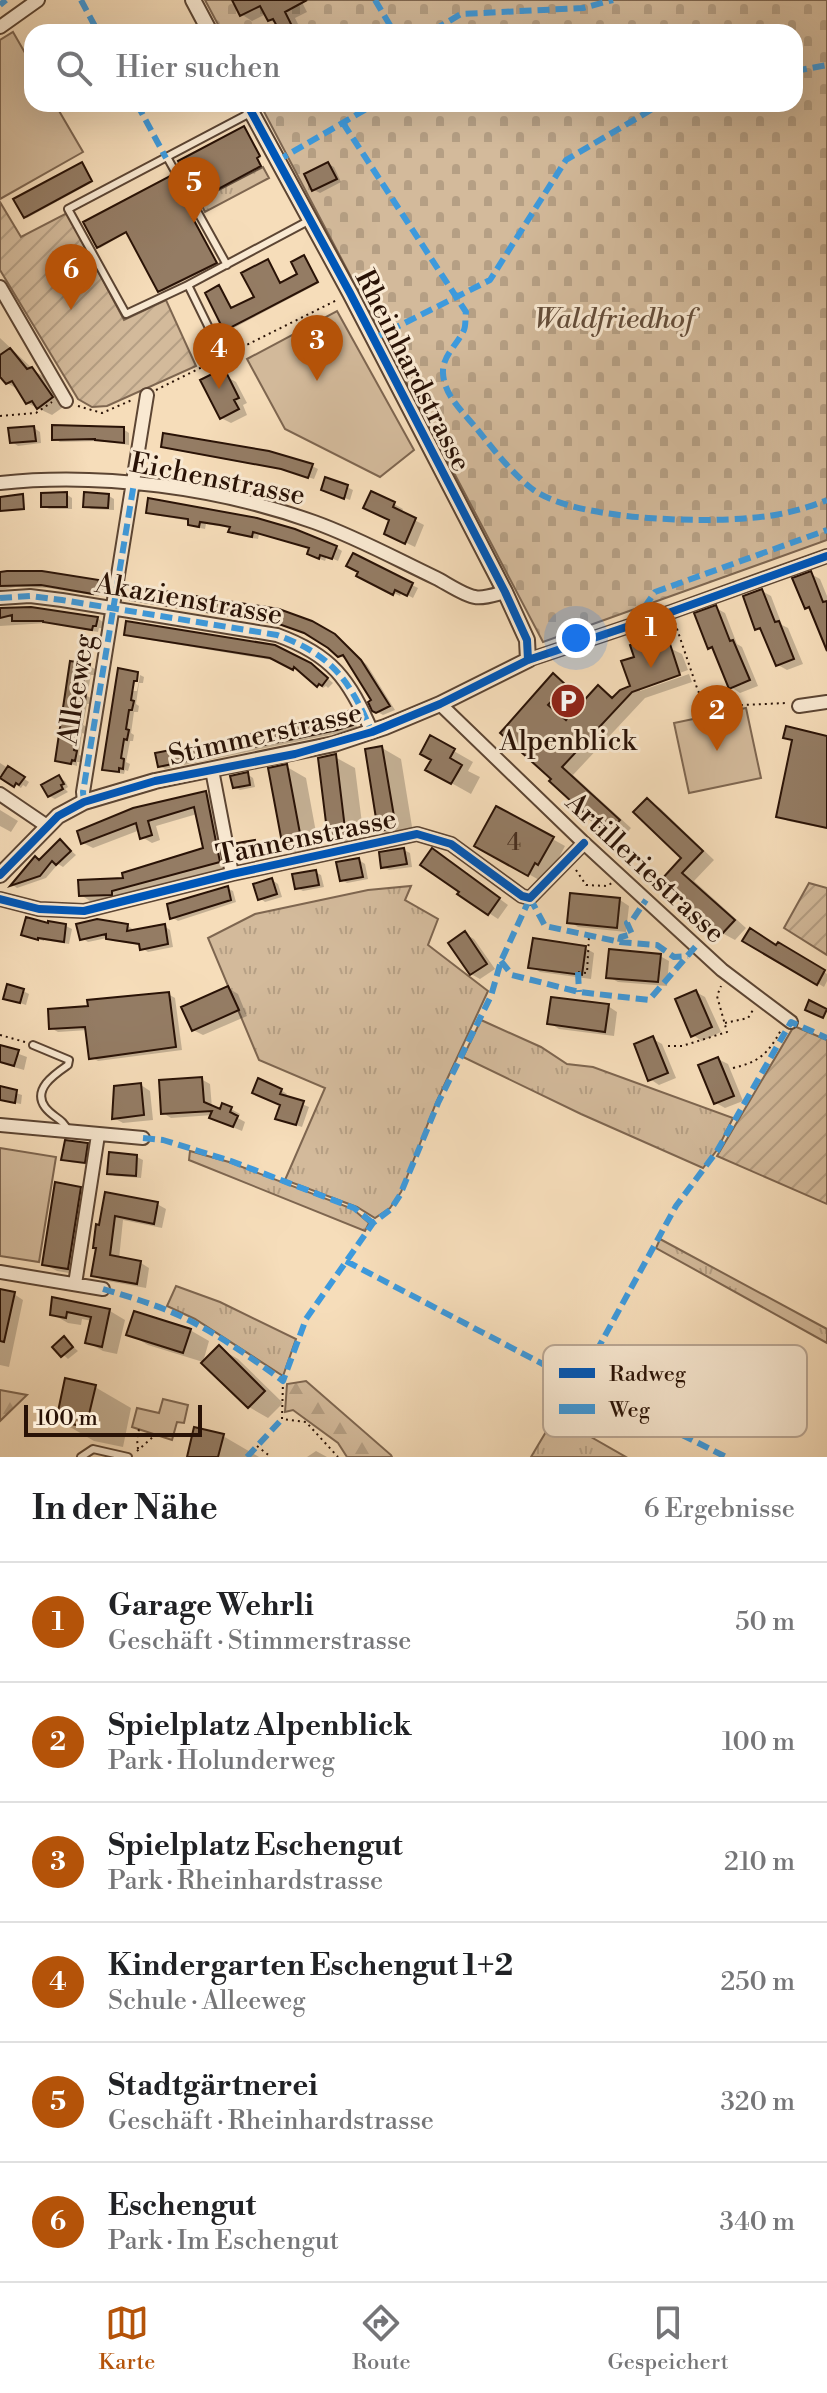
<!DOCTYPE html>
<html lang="de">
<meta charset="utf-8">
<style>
body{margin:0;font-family:"Libre Bodoni",serif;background:#f6f6f6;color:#202124}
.scale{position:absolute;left:24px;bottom:20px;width:178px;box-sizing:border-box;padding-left:8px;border:4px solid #291206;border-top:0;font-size:22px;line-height:28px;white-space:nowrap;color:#291206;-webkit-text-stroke:6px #f9e9d2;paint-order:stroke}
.you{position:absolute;left:576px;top:638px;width:28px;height:28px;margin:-20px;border:6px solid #fff;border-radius:50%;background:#1a73e8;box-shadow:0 0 0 12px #1a73e833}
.badge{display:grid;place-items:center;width:52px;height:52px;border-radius:50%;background:#b45309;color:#fff;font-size:26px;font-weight:700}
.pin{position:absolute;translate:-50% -66px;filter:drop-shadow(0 2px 4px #0008)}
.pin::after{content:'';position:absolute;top:42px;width:28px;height:24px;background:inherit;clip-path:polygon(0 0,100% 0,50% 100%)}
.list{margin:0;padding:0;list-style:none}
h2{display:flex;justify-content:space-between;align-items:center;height:104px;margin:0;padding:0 32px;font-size:34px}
h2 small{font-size:26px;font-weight:400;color:#757577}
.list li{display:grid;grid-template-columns:52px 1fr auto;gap:24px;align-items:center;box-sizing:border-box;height:120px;padding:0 32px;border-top:2px solid #e0e0e0}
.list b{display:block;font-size:30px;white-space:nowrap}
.list p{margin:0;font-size:26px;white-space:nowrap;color:#757577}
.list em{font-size:26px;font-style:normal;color:#757577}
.icon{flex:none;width:44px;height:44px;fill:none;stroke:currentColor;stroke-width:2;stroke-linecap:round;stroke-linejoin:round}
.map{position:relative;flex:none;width:827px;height:1457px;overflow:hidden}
.search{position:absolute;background:#fff;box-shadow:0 8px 32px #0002;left:24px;right:24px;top:24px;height:88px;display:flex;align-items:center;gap:20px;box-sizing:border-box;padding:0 28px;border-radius:24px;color:#757577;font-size:30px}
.sheet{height:824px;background:#fff}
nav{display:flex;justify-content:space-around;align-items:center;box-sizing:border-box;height:112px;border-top:2px solid #e0e0e0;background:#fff;font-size:22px;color:#757577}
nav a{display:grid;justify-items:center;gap:4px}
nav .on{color:#b45309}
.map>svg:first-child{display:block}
</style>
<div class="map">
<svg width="827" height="1457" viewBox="0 0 827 1457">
<defs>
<pattern id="grass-tufts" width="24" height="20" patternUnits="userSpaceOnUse" patternTransform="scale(2)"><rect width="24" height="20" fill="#d3ba9b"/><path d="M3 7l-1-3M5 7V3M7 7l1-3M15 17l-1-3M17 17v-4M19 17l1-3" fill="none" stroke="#b59f84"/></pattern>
<pattern id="forest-firs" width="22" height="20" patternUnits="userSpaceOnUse" patternTransform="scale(2)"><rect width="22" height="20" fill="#d3ba9b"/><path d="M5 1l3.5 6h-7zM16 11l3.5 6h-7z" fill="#b59f84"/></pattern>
<pattern id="cemetery-stones" width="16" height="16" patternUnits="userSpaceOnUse" patternTransform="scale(2)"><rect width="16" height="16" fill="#d3ba9b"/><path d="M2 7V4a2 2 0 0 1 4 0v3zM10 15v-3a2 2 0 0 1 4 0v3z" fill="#b59f84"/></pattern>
<pattern id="garden-furrows" width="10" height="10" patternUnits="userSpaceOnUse" patternTransform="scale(2)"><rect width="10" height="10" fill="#d3ba9b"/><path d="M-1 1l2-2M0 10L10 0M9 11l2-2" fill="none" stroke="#b59f84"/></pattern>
</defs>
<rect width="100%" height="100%" fill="#f6ddba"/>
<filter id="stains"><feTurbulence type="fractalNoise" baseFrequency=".0025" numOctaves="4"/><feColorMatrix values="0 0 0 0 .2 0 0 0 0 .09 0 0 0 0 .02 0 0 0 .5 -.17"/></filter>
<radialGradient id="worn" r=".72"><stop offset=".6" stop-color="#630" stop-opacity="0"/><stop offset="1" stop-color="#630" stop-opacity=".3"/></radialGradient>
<path fill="url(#grass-tufts)" stroke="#7e6650" stroke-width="2" d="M263 167 269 178 205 212 199 200Z
M411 886 405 900 438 919 428 945 488 991 436 1103 401 1192 390 1208 375 1218 357 1207 285 1180 325 1088 259 1060 208 938 255 914 368 890Z
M481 1020 541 1047 567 1064 593 1067 733 1118 717 1150 703 1168 581 1114 463 1057Z
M190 1151 229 1162 353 1209 369 1223 365 1231 189 1160Z
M660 1239 827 1329V1343L656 1248Z
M176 1286 220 1302 296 1339 283 1376 195 1319 167 1306Z
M575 1383 582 1388 563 1421 626 1457H531Z"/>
<path fill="url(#forest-firs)" stroke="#7e6650" stroke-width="2" d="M306 1381 391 1455 392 1457H347L338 1443 293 1410 285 1412 287 1384Z
M0 1390 27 1395 0 1421Z"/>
<path fill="url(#cemetery-stones)" stroke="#7e6650" stroke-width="2" d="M205 0H827V540L543 642 260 104H795V32H222Z"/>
<path fill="#d3ba9b" stroke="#7e6650" stroke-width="2" d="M13 32 32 65V104H55L83 152 0 199V40Z
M337 311 414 450 380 477 285 429 247 359Z
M746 708 761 778 689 793 674 723Z
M0 1148 56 1157 39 1262 0 1256Z
M163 1399 188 1405 184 1423 177 1422 172 1440 132 1427 137 1408 159 1413Z"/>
<path fill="url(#garden-furrows)" stroke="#7e6650" stroke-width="2" d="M0 202 21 237 67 213 124 320 166 300 196 366 107 406 92 407 78 399 0 270Z
M809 883 827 888V955L784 928Z
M794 1026 827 1040V1204L717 1156Z"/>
<path fill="#0003" d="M234 0H301L307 12 295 18 302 32H283L279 25 270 20 266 14 252 21 241 14Z
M244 128 261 158 258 159 262 168 202 200 199 199Z
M82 164 93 182 27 218 25 217Z
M328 164 334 167 341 182 320 193 314 190Z
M170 178 218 264 162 292 128 232 100 248 98 246Z
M304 257 319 283 228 331 226 329 219 287 233 310 257 298 268 261 281 284 300 275Z
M0 338 36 372 46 378 66 405 52 415 27 403 19 390 7 383 0 374Z
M220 373 236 382 247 403 243 405 247 415 231 423 221 418Z
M34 428 40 432 41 443 18 446 12 442Z
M123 429 129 433V445L99 441 60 442 54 438Z
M163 446 312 466 318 469 314 479 289 471 169 449Z
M347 487 353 490 350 500 329 492Z
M66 494 72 498V509H49L43 506Z
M109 496 114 499V510L91 509 85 505Z
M150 501 336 547 342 551 338 561 327 556 325 561 315 557 311 549 259 534 258 539 236 535 231 531V528L206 524 205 529 195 527 190 524V521L154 515 148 512Z
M394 504 403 509 401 513 424 525 415 547 396 538 392 520 374 513Z
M354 556 418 588 413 598 402 592 400 596 358 575 360 571Z
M0 574 98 582 104 586 103 592H99V596L48 588 16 587 0 590Z
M811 574 820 579 827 596V646L812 611 806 607Z
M762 591 771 596 782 625 788 628 803 664 787 670 778 665 764 632 757 628Z
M132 599 278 611 341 640 367 665 395 710 383 715 374 710V701L348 658 345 659 339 655 311 635 284 626 138 602Z
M716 608 725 613 737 644 742 647 758 686 740 693 731 687 716 651 710 648Z
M0 610 97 618 103 622 102 628H99L98 632 47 623 0 626Z
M128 623 317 669 333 683 328 688 326 686 323 688 300 671 278 661 132 637 126 634Z
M651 639 682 654 688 670 640 687V691L689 674 692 682 645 698 573 775 631 828 621 839 609 832 554 779 503 733 553 676 577 693 559 713 568 721 598 687 615 698 632 687 637 658Z
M72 663 89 666 95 669 94 675H91L87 696 91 698 90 704H87L83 725 87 727 85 734 82 733 79 755 82 756 81 762H77V766L57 760Z
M136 673 133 691H137L140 675 144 677 143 683H139L136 704 139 706 138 712H134L131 733 134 735 133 741H130L126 762 130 764 128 771 125 770 124 774 110 772 104 769Z
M351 712 357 716 359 723 356 724 358 728 344 732 165 769 160 766Z
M786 737 827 738V829L788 821 778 816 793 741Z
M431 738 473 762 468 771 480 777 471 794 428 770 433 759Z
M382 748 401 759 414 839 400 841 380 830Z
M335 757 355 768 365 847 350 849 330 838Z
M0 763 29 782 26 787 23 785 21 788 0 775Z
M287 767 306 778 320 854 304 857 285 846Z
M247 774 253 778 255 787 240 790 234 787Z
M59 778 65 781 68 787 65 789 68 792 55 799 49 796Z
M206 793 215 798 229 867 121 896V899L90 901 81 895 205 849 197 814 156 826 160 840 152 843 142 837 140 830 93 848 83 843Z
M648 800 660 808 714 860 694 881 746 928 735 940 722 933 664 880 684 858Z
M497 808 565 846 552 871 548 869 541 881 477 845Z
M0 810 18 821 11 832 0 826Z
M61 842 76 855 63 867 58 864 46 878 17 888 13 885 36 859 40 861Z
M255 842 260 846 262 859 247 860 241 857Z
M404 850 410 853 412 867 389 870 383 867Z
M442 856 508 905 498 919 460 894Z
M359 860 365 864 368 879 347 883 342 880Z
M315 872 321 875 324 887 303 891 297 888Z
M272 880 278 884 282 897 265 902 260 898Z
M227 888 233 891 236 902 178 921 172 917Z
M620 900 629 906 626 932 578 927 569 921Z
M97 922 128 926 134 930 133 932 164 926 170 930 173 947 148 952 142 948 141 945 113 941 107 938 88 942 82 938Z
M50 923 66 926 72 929 69 944 44 940V941L23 934Z
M465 934 474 939 495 969 480 979 471 974Z
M745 940 777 948 778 945 827 974V981L824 987Z
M585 948 594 953 591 979 540 972 531 966Z
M660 956 669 961 667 986 618 982 609 977Z
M228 988 238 994 247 1016 203 1035 193 1030Z
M23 991 29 994 26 1005 5 998Z
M696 992 705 997 721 1032 702 1041 693 1035Z
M168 994 175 998 182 1050 98 1061 91 1057 88 1030 58 1032 51 1028 90 1008Z
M608 1006 617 1012 614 1036 559 1029 550 1023Z
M653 1039 662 1044 676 1078 659 1085 650 1079Z
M0 1047 27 1057 24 1070 0 1063Z
M718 1059 728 1064 743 1101 725 1108 716 1103Z
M201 1079 210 1084 212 1108 221 1112 231 1109 240 1114 238 1118 245 1122 242 1131 220 1122 213 1115 171 1118 163 1113Z
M141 1085 150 1091 153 1120 123 1123 114 1118Z
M0 1088 22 1095 21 1104 0 1100Z
M281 1090 287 1094 285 1097 309 1107 302 1127 283 1121 282 1105 260 1095Z
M87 1145 93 1149 90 1165 69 1162 64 1159Z
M137 1157 143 1160 141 1178 115 1176 109 1173Z
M80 1189 93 1196 81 1275 57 1271 44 1264Z
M107 1194 157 1204 166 1209 162 1228 123 1220 119 1259 141 1263 149 1268 146 1288 102 1280 93 1275Z
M0 1291 14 1294 23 1300 9 1367 0 1365Z
M54 1299 110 1311 125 1320 117 1354 103 1351 87 1342 92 1321 82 1319 81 1325 68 1323 52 1314Z
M190 1330 209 1341 203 1362 148 1345 129 1334Z
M64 1339 78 1351 68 1359 55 1347Z
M219 1348 238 1359 283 1403 268 1418 249 1407Z
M95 1387 131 1408 123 1447 94 1441 58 1420Z
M223 1436 259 1457H189Z
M316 1451 327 1457H307Z"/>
<path fill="#947c64" stroke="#291206" stroke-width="2" d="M232 0H307L285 12 295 32H280L273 19 268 21 260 6 240 16Z
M244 126 260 156 257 158 261 166 198 200 178 161Z
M82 162 92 181 24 218 13 199Z
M328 162 337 179 312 191 304 174Z
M170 176 217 263 158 292 126 232 97 248 83 222Z
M304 255 318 282 224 331 205 293 219 285 231 308 254 297 241 273 268 259 280 283 297 274 291 262Z
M10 348 27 369 32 367 53 397 37 409 32 401 26 404 12 381 6 384 0 377V355Z
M220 370 223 376 227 374 239 398 234 400 239 409 220 419 200 380Z
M52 425 124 427V443L95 440V439L52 440Z
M34 426 36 441 10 443 8 428Z
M163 433 269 451 313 464 308 478 281 469 161 447Z
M325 477 348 485 344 499 321 490Z
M371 491 395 502 393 507 416 518 405 544 384 534 389 520 363 508Z
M67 492V507H41V493Z
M84 492 109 494 108 508 83 507Z
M23 494 24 509 0 511V497Z
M148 498 257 518 295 529 337 546 332 559 320 555 319 559 307 554 309 548 253 532 252 537 228 532 230 527 220 525 200 522 199 527 188 525V519L146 513Z
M353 553 413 583 407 596 395 590 393 595 356 576 358 572 346 566Z
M7 571H42L99 580 97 590H94L93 594 41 585 0 586V572Z
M811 571 823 602 827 601V651L809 607 805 609 792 578Z
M132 586 279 609 312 621 335 634 361 660 390 706 376 713 372 711 368 702 371 700 343 655 338 657 328 648 304 633 276 623 130 600Z
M762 589 775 622 779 621 794 659 776 666 760 628 755 630 743 596Z
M716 605 730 641 733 640 750 680 729 689 712 647 708 649 694 613Z
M31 607 98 617 96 626H93L92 630 43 622V621H12V615L0 618V608Z
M126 621 275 645 311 663 328 678 322 686 319 684 317 687 294 667 293 670 270 658 124 635Z
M651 637 656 649 670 644 680 675 632 692 562 767 620 820 607 834 549 781 551 779 500 733 553 673 566 685 548 705 566 720 598 685 612 698 620 690 630 686 621 661 634 657 630 645Z
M70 661 90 664 88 674 85 673 82 692 86 693 85 702H81L78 721 82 722 80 732 77 731 74 750 77 751 75 761 72 760 71 764 55 761Z
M118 668 138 672 137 681H134L131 700 134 701 132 710H129L126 729 129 730 127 740 124 739 121 758 124 759 123 769 119 768V772L102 770Z
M351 710 355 720 352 721 353 725 337 730 158 767 155 753 323 720Z
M786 726 827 736V828L776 817 792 740 783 738Z
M430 735 455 749 450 758 462 765 451 784 425 770 431 760 420 754Z
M382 746 396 828 378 831 365 749Z
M336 754 346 837 328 839 318 758Z
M287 764 302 844 283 848 268 768Z
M8 766 25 777 19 785 16 783 14 787 0 778Z
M248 772 250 785 233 788 230 776Z
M59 775 64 784 61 785 63 789 48 797 41 785Z
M206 791 220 862 112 891V895L79 896 78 880 123 878 122 873 203 848 194 807 148 821 152 835 140 839 136 823 81 844 77 831 133 808Z
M647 798 703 851 682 873 735 920 721 935 661 880 681 858 633 812Z
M496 806 554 837 538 865 535 863 528 876 474 846Z
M60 839 71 851 56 865 52 861 40 876 10 886 35 856 39 860Z
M255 840 258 856 239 858 237 843Z
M404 848 407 864 381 868 379 852Z
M432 848 500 898 488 915 457 894 459 892 420 865Z
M359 858 363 877 340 881 336 862Z
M316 870 319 885 295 889 292 874Z
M272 878 277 894 258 900 253 884Z
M228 886 231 900 170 919 167 904Z
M570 893 620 898 617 928 567 923Z
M26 917 48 923V921L66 924 64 942 38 938V940L21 935Z
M97 919 128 924 127 931 165 924 168 944 140 950 139 944 106 939V934L80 940 76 924Z
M750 928 776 945 778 942 825 970 817 985 742 941Z
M465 931 487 964 470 975 448 943Z
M533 938 586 946 582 975 528 968Z
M609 949 661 954 658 982 606 978Z
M7 984 24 989 20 1003 3 999Z
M228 986 239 1010 192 1031 181 1007Z
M696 990 712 1027 691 1037 675 999Z
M169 992 176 1047 89 1059 85 1027 49 1029 48 1009 88 1006 87 1000Z
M551 997 609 1004 605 1032 547 1024Z
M809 1000 827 1009 823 1018 805 1010Z
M653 1036 668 1073 648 1081 634 1044Z
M0 1045 19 1050 14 1066 0 1062Z
M718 1057 734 1096 714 1104 698 1065Z
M202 1077 204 1102 220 1109 222 1103 232 1107 230 1112 238 1116 233 1127 209 1118 212 1111 161 1114 159 1080Z
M258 1078 282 1089 280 1094 304 1101 296 1125 275 1119 280 1105 252 1093Z
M141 1083 144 1115 112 1119 114 1086Z
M0 1086 17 1090 15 1103 0 1100Z
M65 1140 88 1143 85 1163 61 1160Z
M109 1152 137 1155 136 1176 107 1174Z
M55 1182 81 1187 68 1269 42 1265Z
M105 1192 158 1202 154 1224 115 1216 110 1255 141 1261 137 1284 91 1276 96 1248H93L96 1224 99 1225Z
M0 1289 15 1292 4 1342 0 1341Z
M52 1297 110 1309 102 1347 85 1343 91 1317 67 1312 66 1318 50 1315Z
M134 1311 191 1329 183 1353 126 1335Z
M64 1336 73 1347 61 1357 52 1347Z
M219 1345 265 1391 248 1408 201 1363Z
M65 1378 96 1385 86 1427 56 1421Z
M194 1427 224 1434 218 1457H187Z"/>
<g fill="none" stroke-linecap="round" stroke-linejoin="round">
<defs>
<path id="service" d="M167 157 227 265
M188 285 126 314 68 209 252 112
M211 332 188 285 310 220
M33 1045 69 1060 68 1065C55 1074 32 1089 45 1107 53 1118 63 1118 68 1131
M81 1457 93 1449 128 1457"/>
<path id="minor" d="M0 27 38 0
M0 287 66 401
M0 483C101 472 219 488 314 522 356 537 396 559 436 578 446 583 465 596 475 597 483 599 497 594 505 592
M0 598 30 596 62 600 277 635C332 655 349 679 372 732
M528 660 671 612 827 556
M440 704 584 843 722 970 791 1022
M799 706 827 702
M212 770 232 874
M0 794 47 826
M84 802 83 792 147 395
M0 899 39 909 84 911 232 874 417 834 451 844 522 896 530 898 584 843
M0 1125 143 1138
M0 1272 103 1289
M75 1284 98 1135"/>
<path id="tertiary" d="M193 0 210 32
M0 875 58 816 84 802 155 781 334 744 385 727 440 704 528 660 527 640 505 592 350 293 247 104"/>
</defs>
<use href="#service" stroke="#5c4533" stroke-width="10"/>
<use href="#minor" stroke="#5c4533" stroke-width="16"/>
<use href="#tertiary" stroke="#5c4533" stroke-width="18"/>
<path stroke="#291206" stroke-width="2" stroke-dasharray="2 4" stroke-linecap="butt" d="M156 390 337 300
M78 406 102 413 132 400
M0 416 36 413 52 402
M675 623 698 691C704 700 710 704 721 706L786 703
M576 870 586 885 607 886 612 883
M578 972 587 973 589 936
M725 1023 748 1018 753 1010
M0 1035 25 1042
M668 1046H682L727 1032 717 996 721 986
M733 1068C759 1062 768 1054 781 1030
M283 1381 282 1419 306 1422 338 1457
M257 1446 271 1457
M138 1449 137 1439 139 1429
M137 1451 154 1436"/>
<use href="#service" stroke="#f9e9d2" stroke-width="6"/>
<use href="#minor" stroke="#f9e9d2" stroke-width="12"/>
<use href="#tertiary" stroke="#f9e9d2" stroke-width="14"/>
<path stroke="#3d9add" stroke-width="6" stroke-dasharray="12 6" stroke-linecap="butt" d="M81 0 98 32
M375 0 394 32
M0 5 6 0
M436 32 439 27 461 14 583 8 613 0
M795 71 827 65
M137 104 166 158
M343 123 466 312C465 318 466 325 464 330 457 345 442 356 443 373 444 396 464 413 477 429 493 449 511 472 531 488 571 520 698 523 750 518 777 516 803 510 827 500
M277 161 375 104
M373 339 490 280 566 160 661 104
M0 598 30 596 62 600 277 635C332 655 349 679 372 732
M634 622 655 592 827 530
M84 802 83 792 134 483
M530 898 545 926 620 942 657 945 674 957 688 956
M620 942 621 937 632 934 627 923 633 919 646 900
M501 961 512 975 579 992 649 1000 696 946
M578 972 579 992
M143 1138 163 1140 231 1161 354 1208 373 1223
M346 1261 579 1383 726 1457
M103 1289C123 1295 144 1301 164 1309 207 1326 246 1354 283 1381L306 1319 373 1223 391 1209 400 1195 438 1103 491 996 501 961 530 898
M579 1383 676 1206 717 1151 791 1022 827 1038
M247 1457 282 1419"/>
<defs>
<path id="cycleway" d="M247 104 350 293 505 592 527 640 528 660
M0 875 58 816 84 802 155 781 295 754 372 732 440 704 528 660 671 612 827 556
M0 899 39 909 84 911 232 874 417 834 451 844 522 896 530 898 584 843"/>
</defs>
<use href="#cycleway" stroke="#f9e9d2" stroke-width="13"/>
<use href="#cycleway" stroke="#0057b8" stroke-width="8"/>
</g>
<defs>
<symbol id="parking-disc" viewBox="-11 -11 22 22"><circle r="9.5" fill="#8f2418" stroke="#f9e9d2"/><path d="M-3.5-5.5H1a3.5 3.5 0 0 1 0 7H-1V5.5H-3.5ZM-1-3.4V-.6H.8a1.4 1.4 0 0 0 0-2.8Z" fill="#fff"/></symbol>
</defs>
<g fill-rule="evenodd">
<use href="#parking-disc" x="548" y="681" width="40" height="40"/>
</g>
<g text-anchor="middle" stroke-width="6" stroke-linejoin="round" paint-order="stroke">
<g font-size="24" fill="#442c1e">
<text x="514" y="850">4</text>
</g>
<g font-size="28" font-style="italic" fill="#644d3a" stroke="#f9e9d2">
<text x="614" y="328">Waldfriedhof</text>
</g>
<g font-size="28" fill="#291206" stroke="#f9e9d2">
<text transform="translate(414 370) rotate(63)" y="10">Rheinhardstrasse</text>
<text transform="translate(218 478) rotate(11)" y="10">Eichenstrasse</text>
<text transform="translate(189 598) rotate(10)" y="10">Akazienstrasse</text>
<text transform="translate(75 689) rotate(-81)" y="10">Alleeweg</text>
<text transform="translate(265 733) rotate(-13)" y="10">Stimmerstrasse</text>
<text transform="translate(306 836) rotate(-12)" y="10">Tannenstrasse</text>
<text transform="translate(646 867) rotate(43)" y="10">Artilleriestrasse</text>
</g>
<g font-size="28" fill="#291206" stroke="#f9e9d2">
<text x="568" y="750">Alpenblick</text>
</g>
</g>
<rect x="543" y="1345" width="264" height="92" rx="12" fill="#f9e9d2" stroke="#bba895" stroke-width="2"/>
<rect x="559" y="1368" width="36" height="10" fill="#0057b8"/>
<rect x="559" y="1404" width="36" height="10" fill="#3d9add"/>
<g font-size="22" fill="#291206">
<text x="609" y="1381">Radweg</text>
<text x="609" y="1417">Weg</text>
</g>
<rect width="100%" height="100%" filter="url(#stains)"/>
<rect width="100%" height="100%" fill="url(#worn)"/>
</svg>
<div class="scale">100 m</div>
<div class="you"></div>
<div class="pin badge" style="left:651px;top:668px">1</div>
<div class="pin badge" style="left:717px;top:751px">2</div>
<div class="pin badge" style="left:317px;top:381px">3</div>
<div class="pin badge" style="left:219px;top:389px">4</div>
<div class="pin badge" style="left:194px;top:223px">5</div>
<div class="pin badge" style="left:71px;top:310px">6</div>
<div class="search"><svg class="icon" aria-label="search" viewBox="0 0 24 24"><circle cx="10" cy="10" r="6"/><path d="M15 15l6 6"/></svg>Hier suchen</div>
</div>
<section class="sheet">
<h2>In der Nähe<small>6 Ergebnisse</small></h2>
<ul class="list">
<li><span class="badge">1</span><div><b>Garage Wehrli</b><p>Geschäft · Stimmerstrasse</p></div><em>50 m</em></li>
<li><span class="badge">2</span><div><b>Spielplatz Alpenblick</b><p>Park · Holunderweg</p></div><em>100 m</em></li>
<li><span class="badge">3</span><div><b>Spielplatz Eschengut</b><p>Park · Rheinhardstrasse</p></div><em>210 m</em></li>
<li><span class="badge">4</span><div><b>Kindergarten Eschengut 1+2</b><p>Schule · Alleeweg</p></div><em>250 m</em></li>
<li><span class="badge">5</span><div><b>Stadtgärtnerei</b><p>Geschäft · Rheinhardstrasse</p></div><em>320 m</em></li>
<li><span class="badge">6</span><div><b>Eschengut</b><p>Park · Im Eschengut</p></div><em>340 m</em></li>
</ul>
</section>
<nav>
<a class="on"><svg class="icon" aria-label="map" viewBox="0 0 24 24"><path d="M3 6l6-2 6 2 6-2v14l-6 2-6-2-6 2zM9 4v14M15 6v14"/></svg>Karte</a>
<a><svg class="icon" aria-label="directions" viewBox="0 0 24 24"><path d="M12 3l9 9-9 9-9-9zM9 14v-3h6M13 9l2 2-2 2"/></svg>Route</a>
<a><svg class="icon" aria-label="saved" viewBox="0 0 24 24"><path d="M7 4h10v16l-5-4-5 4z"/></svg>Gespeichert</a>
</nav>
